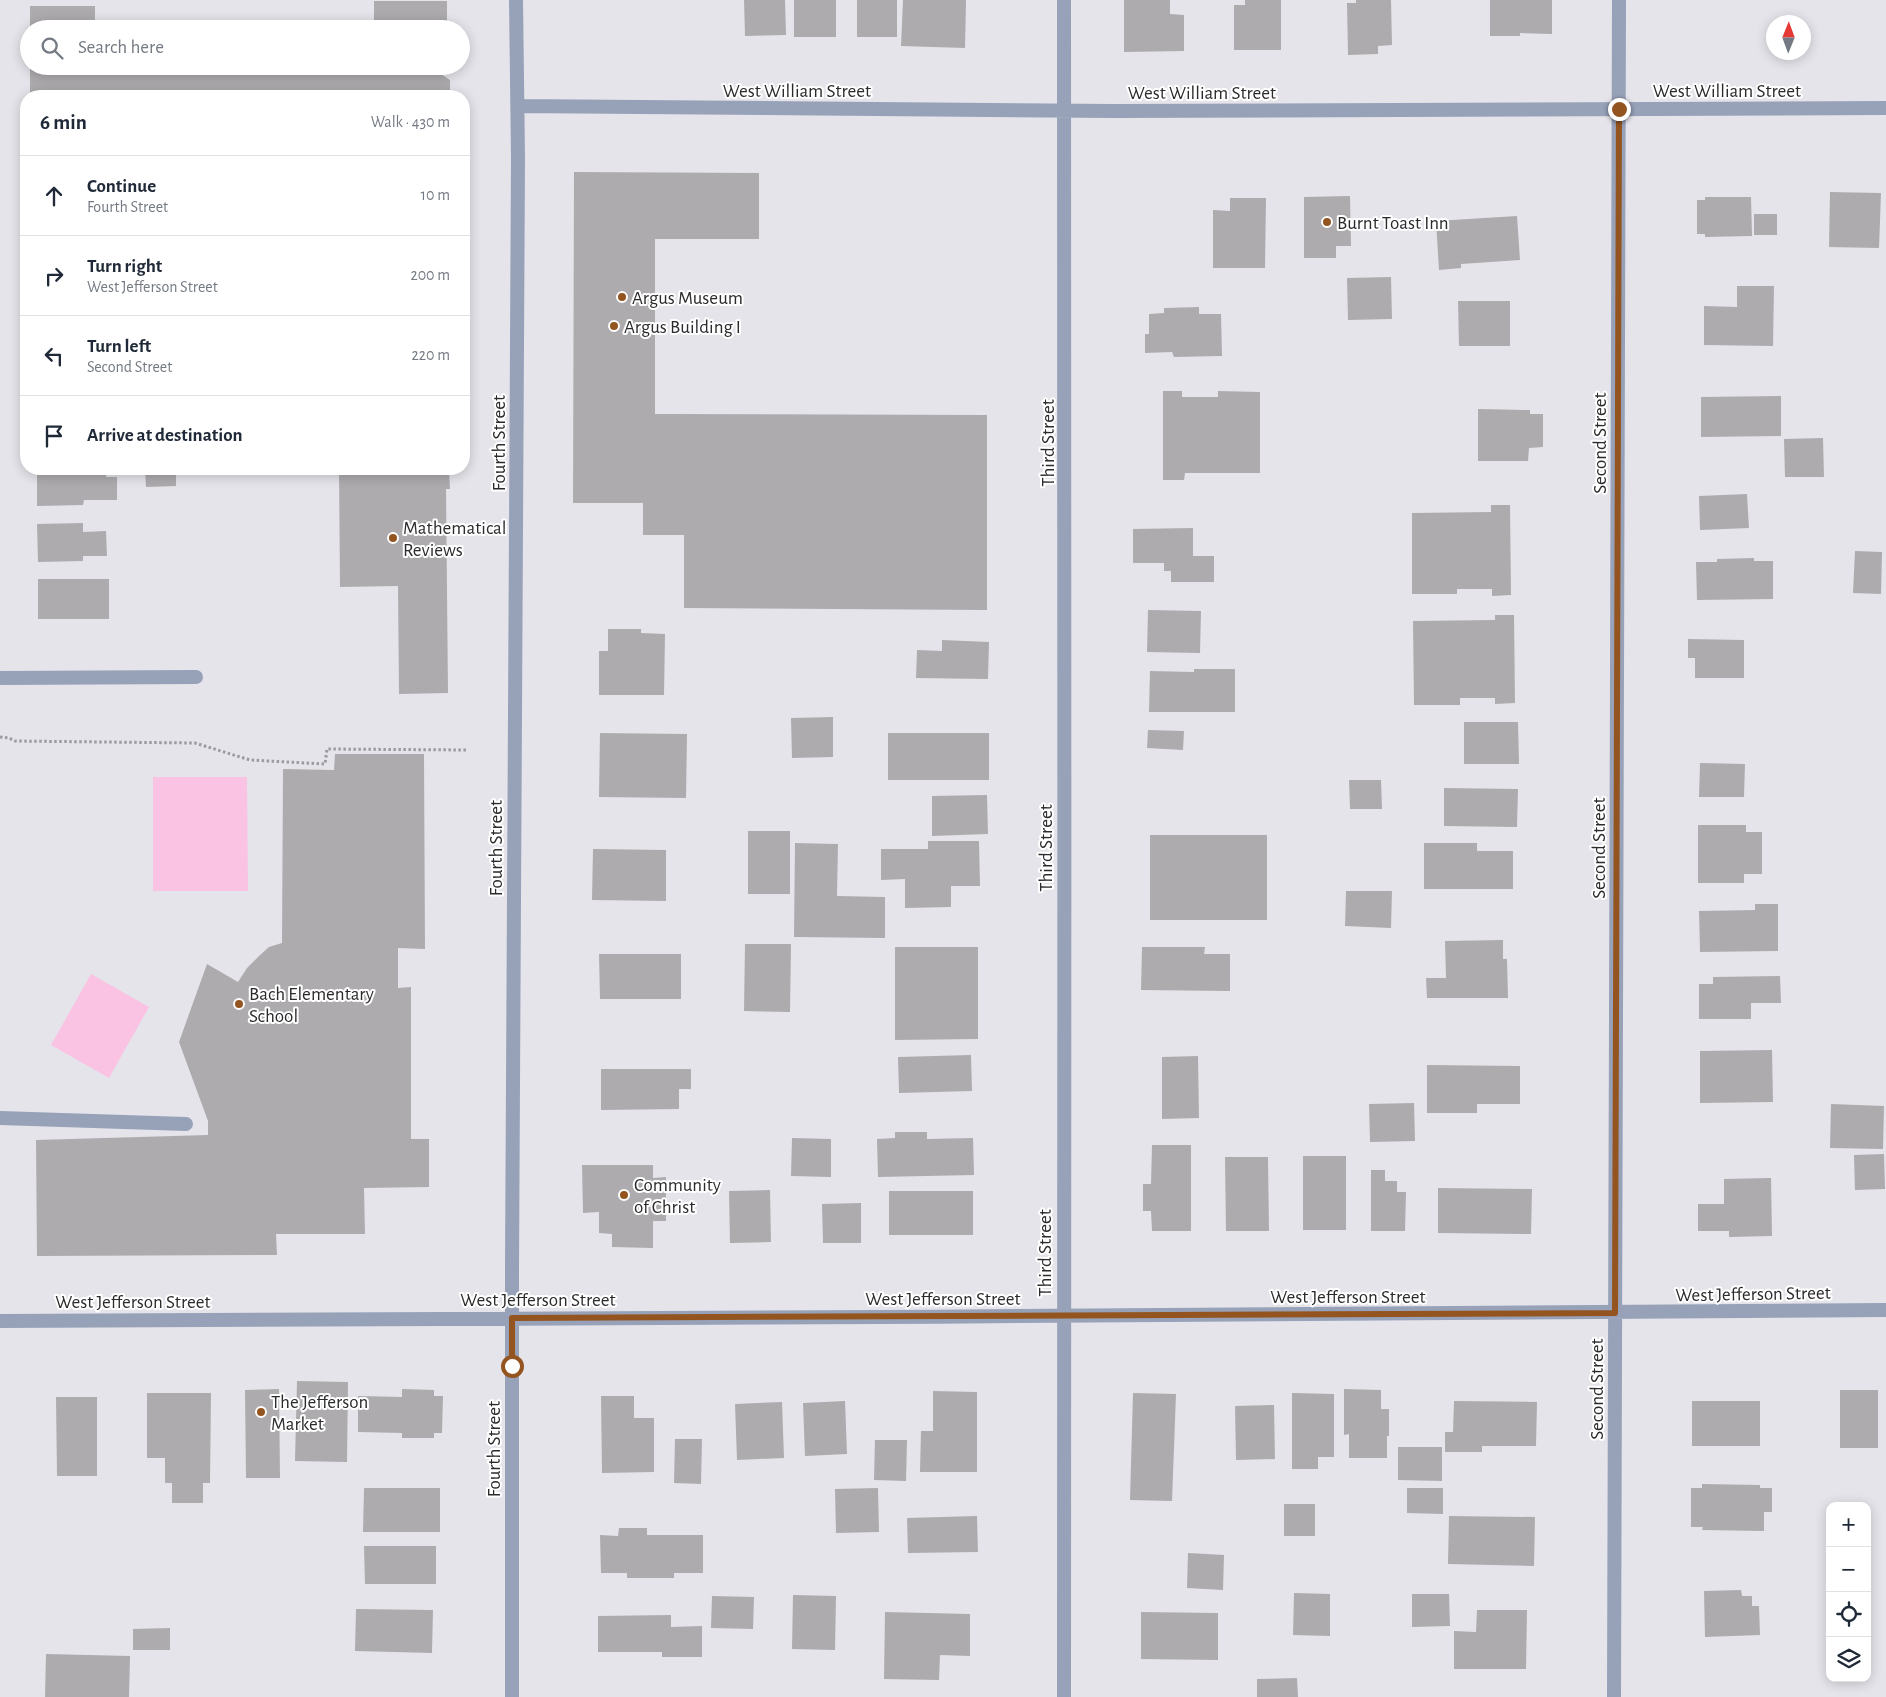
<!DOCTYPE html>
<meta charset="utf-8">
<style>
body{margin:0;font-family:"Alegreya Sans",sans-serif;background:#f2f2f3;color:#1f2937}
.controls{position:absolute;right:15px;bottom:15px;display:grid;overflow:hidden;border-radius:10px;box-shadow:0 2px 12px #0003}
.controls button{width:45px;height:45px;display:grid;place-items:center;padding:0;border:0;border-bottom:1px solid #e0e1e3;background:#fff;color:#1f2937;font:25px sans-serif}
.compass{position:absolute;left:1766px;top:15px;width:45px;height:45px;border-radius:50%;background:#fff;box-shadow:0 2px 12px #0003;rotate:1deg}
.stop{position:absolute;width:15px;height:15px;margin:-11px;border:4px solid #94541f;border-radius:50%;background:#fff}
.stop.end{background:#94541f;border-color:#fff;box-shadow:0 1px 5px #0008}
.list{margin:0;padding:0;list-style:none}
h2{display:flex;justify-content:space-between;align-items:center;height:65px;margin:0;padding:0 20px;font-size:21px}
h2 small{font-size:16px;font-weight:400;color:#747a83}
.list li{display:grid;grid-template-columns:32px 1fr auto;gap:15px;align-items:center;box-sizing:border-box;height:80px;padding:0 20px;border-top:1px solid #e0e1e3}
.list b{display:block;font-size:19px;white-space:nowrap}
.list p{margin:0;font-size:16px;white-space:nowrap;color:#747a83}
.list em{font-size:16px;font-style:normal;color:#747a83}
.icon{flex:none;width:28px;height:28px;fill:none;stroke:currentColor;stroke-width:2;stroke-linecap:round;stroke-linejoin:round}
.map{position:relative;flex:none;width:1886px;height:1697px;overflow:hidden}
.search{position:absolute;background:#fff;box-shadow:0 2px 12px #0003;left:20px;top:20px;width:450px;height:55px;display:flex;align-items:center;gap:12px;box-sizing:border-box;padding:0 18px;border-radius:28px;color:#747a83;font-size:19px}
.panel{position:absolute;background:#fff;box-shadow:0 2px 12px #0003;left:20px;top:90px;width:450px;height:385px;border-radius:20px}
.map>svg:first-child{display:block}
</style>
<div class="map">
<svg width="1886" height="1697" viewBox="0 0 1886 1697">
<rect width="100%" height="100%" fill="#e5e4ea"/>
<path fill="#fac3e4" d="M153 777H247L248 891H153Z
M91 974 149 1007 109 1078 51 1045Z"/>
<path fill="#aeabaf" d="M744 0H785L786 35 745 36Z
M794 0H836V37H794Z
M857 0H897V37H857Z
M903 0H966L965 48 901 46Z
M1124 0H1170V14L1184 15V51L1124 52Z
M1245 0H1281V50H1234V5H1245Z
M1356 0H1391L1392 45 1378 46V54L1348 55 1347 3H1356Z
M1490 0H1552V34L1520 33V36H1490Z
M374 1H447V29H374Z
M30 6H95V29H30Z
M30 69 435 70 450 80V96H30Z
M574 172 759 173V239H655V414L987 415V610L684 608V535H643V503H573Z
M1830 192 1881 193 1879 248 1829 247Z
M1350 196 1351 246H1336V258H1304V197Z
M1705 197H1751L1752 236 1705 237V234H1697V200H1705Z
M1230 198H1266L1265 268H1213V210L1230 211Z
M1754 214H1777V235H1754Z
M1517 216 1520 260 1461 264V268L1439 270 1436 221Z
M1391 277 1392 319 1348 320 1347 278Z
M1737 286H1774L1773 346 1704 345V306L1737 307Z
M1458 301H1510V346H1459Z
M1199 307V314H1221L1222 356 1174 357 1172 352 1145 353V334H1149V314L1164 313V308Z
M1163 391H1182V397H1218V391L1260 392V473H1185L1184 480H1163Z
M1781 396V436L1701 437V397Z
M1478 409 1530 410V414H1543V447L1529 448 1528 461H1478Z
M1823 438 1824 477H1785L1784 439Z
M37 469H82V471H91V475H106V477H117V500H84L83 505 37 506Z
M145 469H176V486L146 487Z
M339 469H449L450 489H446L448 693 399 694 398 586 340 587Z
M1747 494 1749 528 1700 530 1699 496Z
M1491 505H1510L1511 595 1492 596V589H1457V594H1412V513L1491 512Z
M83 523V532L106 531 107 556H83V561L38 562 37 524Z
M1193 528V556H1214V582H1171V571H1164V563H1133V529Z
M1855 551 1882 552 1881 594 1853 593Z
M1754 558V561H1773V599L1697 600 1696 562H1717V559Z
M38 579H109V619H38Z
M1148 610 1201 611 1200 653 1147 652Z
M1495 615H1514L1515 703 1495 704V698H1460V705H1414L1413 621 1495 620Z
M608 629H641V633L665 634 664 695H599V651H608Z
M1688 639 1744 640V678H1695V658H1688Z
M942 640 989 642 988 679 916 678 917 650 942 651Z
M1194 669H1235V712H1149L1150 671 1194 672Z
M833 717V757L792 758 791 718Z
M1464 722H1518L1519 764H1464Z
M1148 730 1184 731 1183 750 1147 748Z
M600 733 687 734 686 798 599 797Z
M888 733H989V780H888Z
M335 754H424L425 949 398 948V988L411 987V1139H429V1187L364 1188 365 1234H276L277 1255 37 1256 36 1140 208 1135V1121L179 1042 207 964 238 982 247 968 259 956 269 947 282 943 283 769 334 770Z
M1700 763 1745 764 1744 797H1699Z
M1349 780H1381L1382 809H1350Z
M1444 788 1518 789 1517 827 1444 826Z
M987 795 988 834 932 836V796Z
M1698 825H1746V832H1762V874H1744V883H1698Z
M748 831H790V894H748Z
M1150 835H1267V920H1150Z
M928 841H979L980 886H951V907L905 908V879L881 880V849H928Z
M795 843 838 844 837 896 885 897V938L794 937Z
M1424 843H1477V851H1513V889H1424Z
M593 849 666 850V901L592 900Z
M1346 891H1392L1391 928 1345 926Z
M1755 904H1778V951L1700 952 1699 911 1755 910Z
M1503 940V959H1507L1508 998H1427L1426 978H1446L1445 941Z
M745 944H791L790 1012 744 1011Z
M895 947H978V1039L895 1040Z
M1142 947H1205L1204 954H1230V991L1141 990Z
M599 954H681V999H600Z
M1780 976 1781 1003H1751V1019H1699V984H1713V977Z
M1772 1050 1773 1102 1700 1103V1051Z
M971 1055 972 1091 899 1093 898 1057Z
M1198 1056 1199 1118 1162 1119V1057Z
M1427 1065 1520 1066V1104H1477V1113H1427Z
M601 1069H691V1089H679V1109L601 1110Z
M1414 1103 1415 1141 1370 1142 1369 1104Z
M1831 1104 1884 1106 1883 1149 1830 1148Z
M895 1132H927V1139L973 1138 974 1175 878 1177 877 1139 895 1138Z
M792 1138 831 1139V1177L791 1176Z
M1152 1145H1191V1231H1152L1151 1211H1143V1184H1151Z
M1884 1154 1885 1189 1855 1190 1854 1155Z
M1303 1156H1346V1230H1303Z
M1225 1157H1268L1269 1231H1226Z
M582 1165H653V1178L666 1177V1221H653V1248L612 1247V1234L599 1233V1212L583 1213Z
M1371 1170H1385V1181H1397V1192H1406L1405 1231H1371Z
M1771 1178 1772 1236 1729 1237V1231H1698V1204H1724V1179Z
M1438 1188 1532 1189 1531 1234 1438 1233Z
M770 1190 771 1242 730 1243 729 1191Z
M889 1191H973V1235H889Z
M861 1203V1243H823L822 1204Z
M297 1381 348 1382 347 1462 295 1461Z
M279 1389 280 1478H246L245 1390Z
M402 1389 434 1390V1396H443L442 1433H434V1438H402V1433L358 1432V1396L402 1397Z
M1344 1389 1381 1390V1409H1389V1436H1387V1458H1349V1434L1344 1435Z
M1840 1390H1878V1448H1840Z
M933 1391 977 1392V1472H920L921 1431H933Z
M147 1393H211L210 1483H203V1503H172V1483H165V1458H147Z
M1133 1393 1176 1394 1172 1501 1130 1500Z
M1292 1393 1334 1394V1457H1318V1469H1292Z
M601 1396H634V1418H654V1472L602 1473Z
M56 1397H97V1476H57Z
M845 1401 847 1454 805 1456 803 1403Z
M1454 1401 1537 1402 1536 1446H1482V1452H1445V1432H1453Z
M1692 1401H1760V1446H1692Z
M782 1402 784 1458 737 1460 735 1404Z
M1274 1405 1275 1459 1236 1460 1235 1406Z
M675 1439H702L701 1484 674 1483Z
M875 1440H907L906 1481 874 1480Z
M1398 1447H1442V1481L1398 1480Z
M1702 1484 1760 1485V1488H1772V1512H1764V1531L1702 1530 1703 1527H1691V1488H1702Z
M364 1488H440V1532H363Z
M878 1488 879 1532 836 1533 835 1489Z
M1407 1488H1443V1514L1407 1513Z
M1284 1504H1315V1536H1284Z
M977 1516 978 1552 908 1553 907 1518Z
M1449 1516 1535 1517 1534 1566 1448 1564Z
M619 1528H647V1535H703V1573H674V1578H627V1573H601L600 1535 618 1536Z
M364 1546H436V1584H365Z
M1188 1553 1224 1555 1223 1590 1187 1588Z
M1741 1590 1742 1596H1752V1606H1759L1760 1635 1705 1637 1704 1591Z
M1294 1593 1330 1594V1636L1293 1635Z
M1412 1594H1449L1450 1626 1412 1627Z
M793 1595 836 1596 835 1650 792 1649Z
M712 1596 754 1597 753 1629 711 1628Z
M356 1609 433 1610 432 1653 355 1651Z
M1477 1610H1527L1526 1669H1454V1631L1476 1632Z
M885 1612 970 1614V1656L940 1655 939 1680 884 1679Z
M1141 1612 1218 1613V1660L1141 1659Z
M671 1615V1627L702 1626V1657H662V1652H598V1616Z
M170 1628V1650H133V1629Z
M46 1654 130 1656 129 1697H45Z
M1297 1678 1298 1697H1257V1679Z"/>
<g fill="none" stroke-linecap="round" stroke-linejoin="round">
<path stroke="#9b9a9e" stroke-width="3" stroke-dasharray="2.5 2.5" stroke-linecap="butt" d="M0 737 9 738 15 741 195 743 250 760 325 764 327 749 468 750"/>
<path stroke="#97a1b8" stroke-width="14" d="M0 678 196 677
M0 1118 186 1124"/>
<path stroke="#97a1b8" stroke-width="14" d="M518 106 1113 111 1886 108
M0 1321C629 1317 1257 1317 1886 1310
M512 1697V1269L518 158 516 0
M1064 1697C1060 1131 1069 566 1064 0
M1614 1697 1619 0"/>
</g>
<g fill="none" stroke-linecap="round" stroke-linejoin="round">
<path stroke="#94541f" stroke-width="6" d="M512 1366V1318L1615 1313 1619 109"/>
</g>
<g fill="#94541f" stroke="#fff" stroke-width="2">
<circle cx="1327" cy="222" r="5"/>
<circle cx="622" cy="297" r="5"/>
<circle cx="614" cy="326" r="5"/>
<circle cx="393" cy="538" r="5"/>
<circle cx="239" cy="1004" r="5"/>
<circle cx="624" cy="1195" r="5"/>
<circle cx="261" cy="1412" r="5"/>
</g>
<g text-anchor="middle" stroke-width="4" stroke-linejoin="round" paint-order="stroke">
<g font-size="19" fill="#2b2a2c" stroke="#fff">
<text x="797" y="97">West William Street</text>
<text x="1727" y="97">West William Street</text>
<text x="1202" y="99">West William Street</text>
<text transform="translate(498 443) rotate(-90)" y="7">Fourth Street</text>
<text transform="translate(1047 443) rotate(-90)" y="7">Third Street</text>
<text transform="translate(1599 443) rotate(-90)" y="7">Second Street</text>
<text transform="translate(495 848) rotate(-90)" y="7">Fourth Street</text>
<text transform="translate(1045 848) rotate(-90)" y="7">Third Street</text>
<text transform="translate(1598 848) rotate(-90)" y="7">Second Street</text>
<text transform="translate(1044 1253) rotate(-90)" y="7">Third Street</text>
<text transform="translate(1753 1293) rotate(-1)" y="7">West Jefferson Street</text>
<text x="1348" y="1303">West Jefferson Street</text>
<text x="943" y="1305">West Jefferson Street</text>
<text x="538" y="1306">West Jefferson Street</text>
<text x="133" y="1308">West Jefferson Street</text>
<text transform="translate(1596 1389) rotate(-90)" y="7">Second Street</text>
<text transform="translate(493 1449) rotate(-90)" y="7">Fourth Street</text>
</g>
<g font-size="19" fill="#2b2a2c" stroke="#fff" text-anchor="start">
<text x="1337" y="229">Burnt Toast Inn</text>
<text x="632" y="304">Argus Museum</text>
<text x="624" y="333">Argus Building I</text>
<text x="403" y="534">Mathematical<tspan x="403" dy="22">Reviews</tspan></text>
<text x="249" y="1000">Bach Elementary<tspan x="249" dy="22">School</tspan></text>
<text x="634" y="1191">Community<tspan x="634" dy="22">of Christ</tspan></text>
<text x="271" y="1408">The Jefferson<tspan x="271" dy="22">Market</tspan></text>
</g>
</g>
</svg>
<div class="controls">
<button>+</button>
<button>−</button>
<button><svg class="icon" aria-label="locate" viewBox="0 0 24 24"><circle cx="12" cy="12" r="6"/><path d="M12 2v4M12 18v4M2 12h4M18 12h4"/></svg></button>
<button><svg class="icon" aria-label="layers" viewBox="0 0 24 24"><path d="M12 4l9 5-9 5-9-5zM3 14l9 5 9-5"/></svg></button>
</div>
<svg class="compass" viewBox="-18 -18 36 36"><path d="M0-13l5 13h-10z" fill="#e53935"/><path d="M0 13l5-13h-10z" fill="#747a83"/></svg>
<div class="stop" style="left:512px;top:1366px"></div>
<div class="stop end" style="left:1619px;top:109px"></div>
<div class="search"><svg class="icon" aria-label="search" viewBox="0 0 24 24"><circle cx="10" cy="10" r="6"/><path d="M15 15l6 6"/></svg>Search here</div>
<section class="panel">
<h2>6 min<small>Walk · 430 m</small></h2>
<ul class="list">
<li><svg class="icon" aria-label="ahead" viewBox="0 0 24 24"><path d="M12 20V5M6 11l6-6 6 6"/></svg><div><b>Continue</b><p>Fourth Street</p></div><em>10 m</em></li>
<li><svg class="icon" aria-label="right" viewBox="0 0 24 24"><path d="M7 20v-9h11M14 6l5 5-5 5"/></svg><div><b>Turn right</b><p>West Jefferson Street</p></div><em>200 m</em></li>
<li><svg class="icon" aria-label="left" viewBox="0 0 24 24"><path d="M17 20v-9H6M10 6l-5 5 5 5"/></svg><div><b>Turn left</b><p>Second Street</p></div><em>220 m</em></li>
<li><svg class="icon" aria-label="arrive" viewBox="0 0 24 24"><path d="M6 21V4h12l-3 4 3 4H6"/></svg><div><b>Arrive at destination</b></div></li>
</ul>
</section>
</div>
